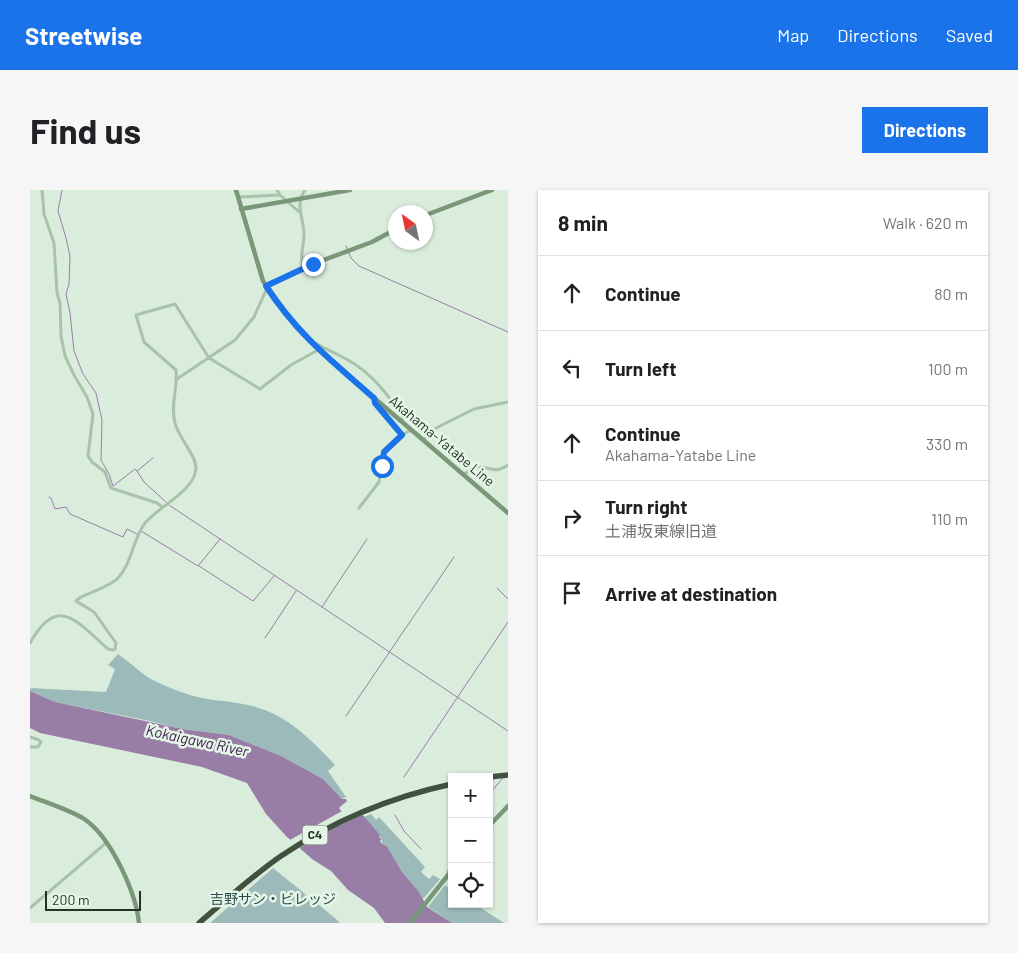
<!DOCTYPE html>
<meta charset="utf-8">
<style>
body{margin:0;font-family:Barlow,"Noto Sans JP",sans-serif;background:#f6f6f6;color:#202124}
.controls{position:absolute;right:15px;bottom:15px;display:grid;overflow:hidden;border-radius:0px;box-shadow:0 1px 4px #0004}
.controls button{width:45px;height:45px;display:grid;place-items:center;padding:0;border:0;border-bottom:1px solid #e0e0e0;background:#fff;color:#202124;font:25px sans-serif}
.compass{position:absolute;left:358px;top:15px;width:45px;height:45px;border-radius:50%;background:#fff;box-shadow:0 1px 4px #0004;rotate:327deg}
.scale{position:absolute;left:15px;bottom:12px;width:96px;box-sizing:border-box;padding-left:5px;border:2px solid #273127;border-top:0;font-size:14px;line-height:18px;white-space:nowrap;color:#273127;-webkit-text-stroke:4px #e5f6e8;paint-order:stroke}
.stop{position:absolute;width:15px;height:15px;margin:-11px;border:4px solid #1a73e8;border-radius:50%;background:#fff}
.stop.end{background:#1a73e8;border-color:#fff;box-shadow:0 1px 5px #0008}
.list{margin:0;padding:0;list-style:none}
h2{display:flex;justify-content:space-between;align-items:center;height:65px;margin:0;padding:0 20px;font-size:21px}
h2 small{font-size:16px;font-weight:400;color:#757577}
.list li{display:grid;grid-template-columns:32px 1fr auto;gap:15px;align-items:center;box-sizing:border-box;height:75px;padding:0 20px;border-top:1px solid #e0e0e0}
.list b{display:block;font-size:19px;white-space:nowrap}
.list p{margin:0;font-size:16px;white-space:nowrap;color:#757577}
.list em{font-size:16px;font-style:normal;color:#757577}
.icon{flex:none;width:28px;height:28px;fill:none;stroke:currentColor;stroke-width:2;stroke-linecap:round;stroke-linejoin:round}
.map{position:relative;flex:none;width:478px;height:733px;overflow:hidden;border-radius:0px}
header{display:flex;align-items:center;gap:30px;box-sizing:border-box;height:70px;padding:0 25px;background:#1a73e8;color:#fff}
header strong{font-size:24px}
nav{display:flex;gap:28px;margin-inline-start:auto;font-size:18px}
.intro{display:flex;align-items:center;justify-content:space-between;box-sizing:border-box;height:120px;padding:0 30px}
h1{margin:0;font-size:35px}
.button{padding:12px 22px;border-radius:0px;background:#1a73e8;color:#fff;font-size:18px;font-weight:700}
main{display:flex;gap:30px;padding:0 30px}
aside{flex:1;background:#fff;border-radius:0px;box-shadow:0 1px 4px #0004}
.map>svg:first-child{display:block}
</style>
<header>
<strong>Streetwise</strong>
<nav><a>Map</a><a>Directions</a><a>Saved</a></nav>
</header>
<div class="intro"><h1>Find us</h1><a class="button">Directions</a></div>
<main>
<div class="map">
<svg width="478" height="733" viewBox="0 0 478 733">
<rect width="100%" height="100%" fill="#daeddd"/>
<path fill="#9cbab9" d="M88 464C97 470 104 477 112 483 122 491 142 499 154 503 174 511 197 510 218 515 255 523 280 548 305 575L298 581 316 607 312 609 293 589 251 566 199 545 153 539 115 530 25 512 0 501 1 498 76 502 85 479 78 475Z
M341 624 346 630 349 627 395 677 391 682 399 689 403 685 410 689 393 709 372 682 357 656 352 654V649L334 627Z
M243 678 305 728 310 733H180Z
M415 695 422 700V714H445L474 733H422L398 717Z"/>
<path fill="#987da6" d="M0 501 25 512 153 539 199 545 251 566 293 589 312 609H316L317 611 309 618 313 623 321 616 323 619 326 617 350 645 349 647 352 649 350 651 352 654 357 656 372 682 389 702 397 717 422 733H355L344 718 318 700 301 681 282 669 256 646 236 624 217 593 172 577 10 543 0 538Z"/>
<path fill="#daeddd" d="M323 615H328L334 624 302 639 267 659 258 651Z"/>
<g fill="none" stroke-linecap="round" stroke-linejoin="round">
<path stroke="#987da6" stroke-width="1" d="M32 0 28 21 36 48 40 66 39 94 36 104 40 123 44 161 53 184 66 203 72 230 71 270 79 284 83 296 105 279 107 281
M316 56 321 68 329 76 478 142
M123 268 107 281 114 292 136 312
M19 307 21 308 25 319 36 317 40 324 93 347 97 339 107 344
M139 315 478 541
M111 341 168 376 190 349
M169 376 223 411 244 386
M467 398 478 409
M292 417 337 349
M235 448 266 401
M316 526 424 367
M374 587 478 432
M459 604 473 588
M365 625 374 641 391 659"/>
<path stroke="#b6c7b9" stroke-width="3" stroke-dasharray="3 1.5" stroke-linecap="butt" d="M417 680 422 684"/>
<path stroke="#a8c3aa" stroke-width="3" d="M12 0 14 24 24 53 27 103 30 113 31 146 35 166 44 185 57 207 63 224 58 266 62 272 75 282 81 298 127 313 132 317
M247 0 250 5 268 21
M208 7 250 5
M274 79C269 66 274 56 274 43 273 27 265 15 275 0
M282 153H285C297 160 311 165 323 173 344 186 360 207 373 228L371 231
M147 189 205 150 224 127 237 98
M344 209 345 213 372 245
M393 250 406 238 444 219 478 212
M434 284 446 277C461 276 463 285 478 275
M329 318 349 292 354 262 372 245 381 240
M0 453C28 403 47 432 78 459L83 460 85 459 86 453 64 422 46 411 51 407C60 403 82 395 88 388 102 373 103 349 115 333 129 316 165 301 166 278 166 265 148 247 145 233 140 215 148 198 146 180L114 152 106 125 145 114 179 168 230 199 261 175 288 160
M0 547 9 550 11 552 8 557H0
M0 718 76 653"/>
<path stroke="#7a9779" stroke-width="4.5" d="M206 0 233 91 267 138 300 170 478 323
M211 19 320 0
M396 25 462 0
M236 96 283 74 342 52 366 39
M0 606C14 612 46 622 57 631 82 650 106 703 109 733
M459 636 478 616
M380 733 422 680"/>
<path stroke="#40513f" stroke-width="5.5" d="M459 587 478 585
M169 733C196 710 222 686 251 666 303 631 361 607 422 594"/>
</g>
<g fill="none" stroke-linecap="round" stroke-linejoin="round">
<path stroke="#1a73e8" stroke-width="6" d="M283 74 236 96C267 144 302 171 344 208L345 213 372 245 354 262 352 276"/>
</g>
<g text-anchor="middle" stroke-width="5" stroke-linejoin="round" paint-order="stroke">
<rect fill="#e5f6e8" stroke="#606c61" stroke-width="1" x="272.5" y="635.5" width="25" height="19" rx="4"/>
<g font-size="12" font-weight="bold" fill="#273127">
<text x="285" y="649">C4</text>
</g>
<g font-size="14" fill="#273127" stroke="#e5f6e8">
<text transform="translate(412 251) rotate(40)" y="5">Akahama-Yatabe Line</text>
</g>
<g font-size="14" fill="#2e4c4c" stroke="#e5f6e8">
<text x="243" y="714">吉野サン・ビレッジ</text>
</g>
<g font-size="15" font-style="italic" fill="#3f224d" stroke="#e5f6e8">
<text transform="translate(167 551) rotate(12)" y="5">Kokaigawa River</text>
</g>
</g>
</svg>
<div class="controls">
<button>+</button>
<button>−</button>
<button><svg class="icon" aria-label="locate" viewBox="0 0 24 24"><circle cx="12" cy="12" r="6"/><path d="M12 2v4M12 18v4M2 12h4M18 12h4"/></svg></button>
</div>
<svg class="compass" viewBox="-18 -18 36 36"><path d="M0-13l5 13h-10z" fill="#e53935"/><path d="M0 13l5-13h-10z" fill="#757577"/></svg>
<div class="scale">200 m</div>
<div class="stop" style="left:352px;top:276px"></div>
<div class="stop end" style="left:283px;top:74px"></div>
</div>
<aside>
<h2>8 min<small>Walk · 620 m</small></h2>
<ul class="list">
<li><svg class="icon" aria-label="ahead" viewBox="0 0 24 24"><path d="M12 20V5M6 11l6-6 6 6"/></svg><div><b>Continue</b></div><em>80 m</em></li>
<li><svg class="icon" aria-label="left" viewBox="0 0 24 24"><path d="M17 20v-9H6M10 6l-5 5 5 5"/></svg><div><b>Turn left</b></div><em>100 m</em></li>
<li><svg class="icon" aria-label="ahead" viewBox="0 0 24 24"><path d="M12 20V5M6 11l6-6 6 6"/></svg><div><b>Continue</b><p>Akahama-Yatabe Line</p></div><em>330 m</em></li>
<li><svg class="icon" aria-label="right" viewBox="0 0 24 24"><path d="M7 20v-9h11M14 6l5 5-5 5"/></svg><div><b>Turn right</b><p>土浦坂東線旧道</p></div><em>110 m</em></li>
<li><svg class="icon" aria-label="arrive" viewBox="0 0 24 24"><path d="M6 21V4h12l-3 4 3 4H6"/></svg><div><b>Arrive at destination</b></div></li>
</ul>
</aside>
</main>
